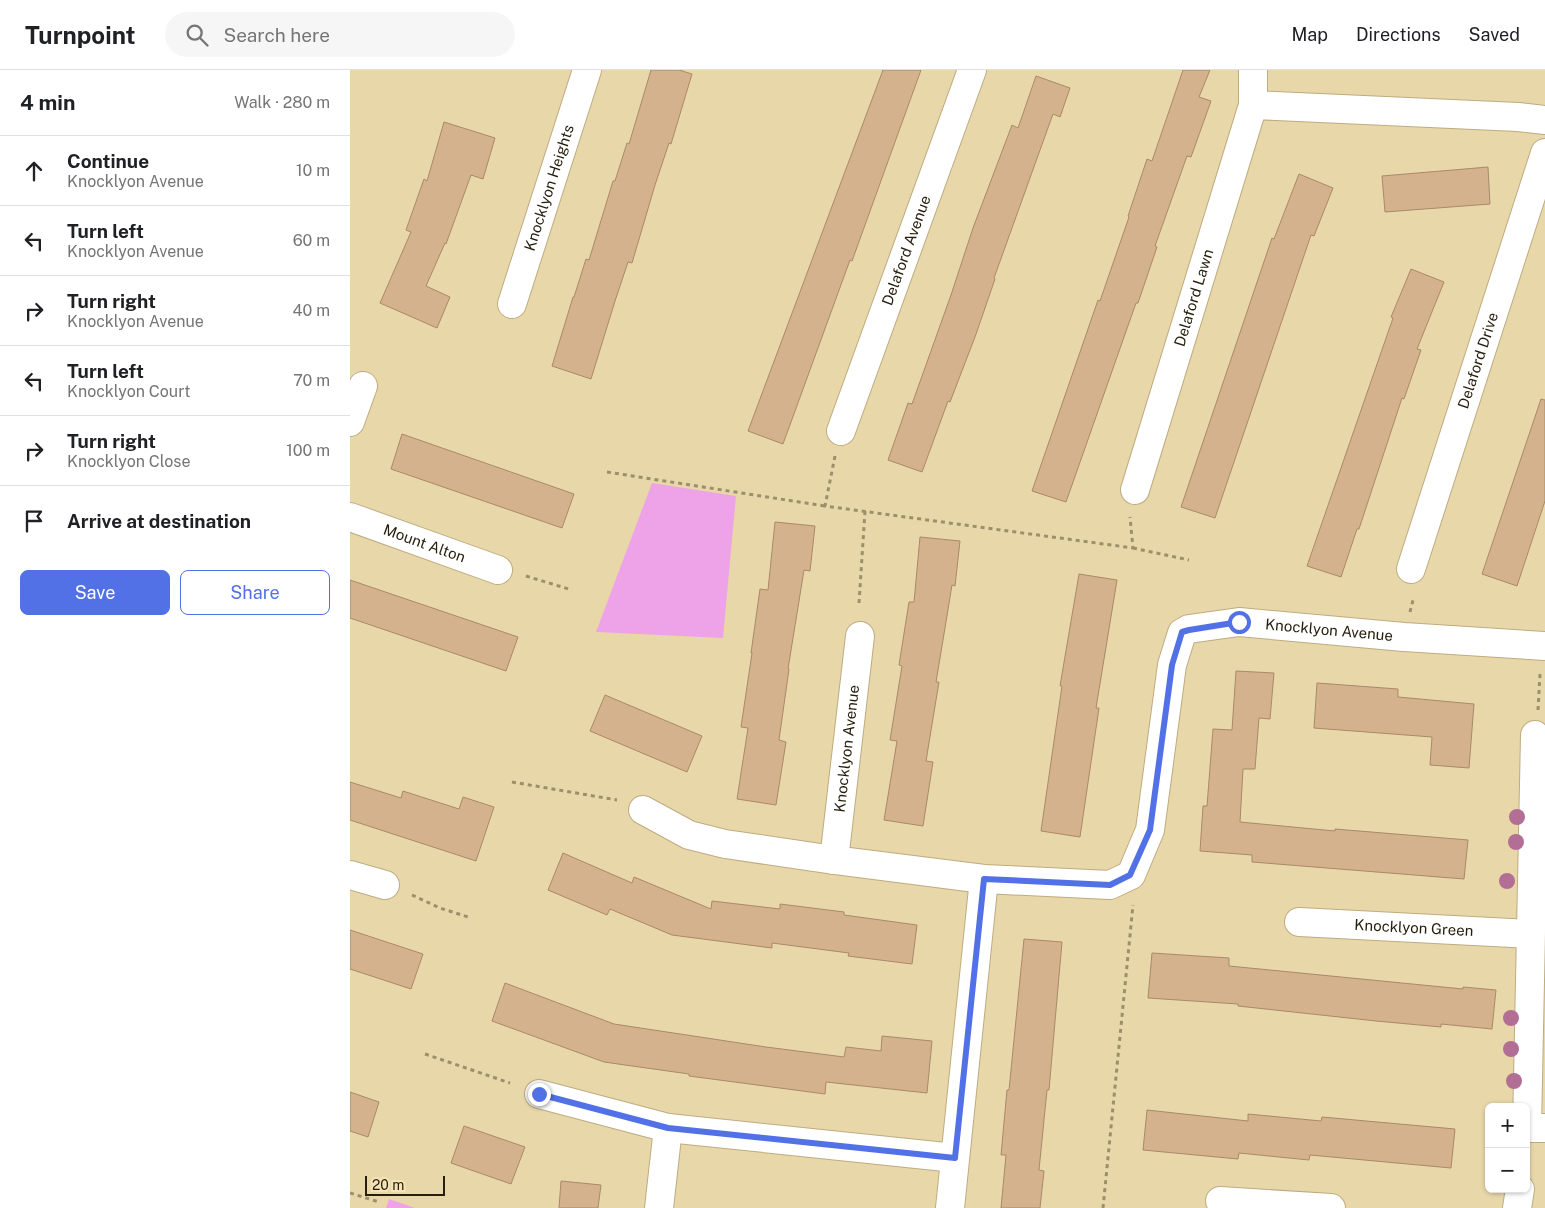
<!DOCTYPE html>
<meta charset="utf-8">
<style>
body{margin:0;font-family:"Public Sans",sans-serif;background:#f6f6f6;color:#202124}
.controls{position:absolute;right:15px;bottom:15px;display:grid;overflow:hidden;border-radius:8px;box-shadow:0 1px 4px #0004}
.controls button{width:45px;height:45px;display:grid;place-items:center;padding:0;border:0;border-bottom:1px solid #e0e0e0;background:#fff;color:#202124;font:25px sans-serif}
.scale{position:absolute;left:15px;bottom:12px;width:80px;box-sizing:border-box;padding-left:5px;border:2px solid #261f0e;border-top:0;font-size:14px;line-height:18px;white-space:nowrap;color:#261f0e;-webkit-text-stroke:4px #f6e4b6;paint-order:stroke}
.stop{position:absolute;width:15px;height:15px;margin:-11px;border:4px solid #5371e6;border-radius:50%;background:#fff}
.stop.end{background:#5371e6;border-color:#fff;box-shadow:0 1px 5px #0008}
.list{margin:0;padding:0;list-style:none}
h2{display:flex;justify-content:space-between;align-items:center;height:65px;margin:0;padding:0 20px;font-size:21px}
h2 small{font-size:16px;font-weight:400;color:#757577}
.list li{display:grid;grid-template-columns:32px 1fr auto;gap:15px;align-items:center;box-sizing:border-box;height:70px;padding:0 20px;border-top:1px solid #e0e0e0}
.list b{display:block;font-size:19px;white-space:nowrap}
.list p{margin:0;font-size:16px;white-space:nowrap;color:#757577}
.list em{font-size:16px;font-style:normal;color:#757577}
.actions{display:flex;gap:10px;padding:15px 20px}
.actions a{flex:1;padding:11px 0;border:1px solid #5371e6;border-radius:8px;text-align:center;font-size:18px;color:#5371e6}
.actions .main{background:#5371e6;color:#fff}
.icon{flex:none;width:28px;height:28px;fill:none;stroke:currentColor;stroke-width:2;stroke-linecap:round;stroke-linejoin:round}
.map{position:relative;flex:none;width:1195px;height:1138px;overflow:hidden}
header{display:flex;align-items:center;gap:30px;box-sizing:border-box;height:70px;padding:0 25px;background:#fff;border-bottom:1px solid #e0e0e0}
header strong{font-size:24px}
nav{display:flex;gap:28px;margin-inline-start:auto;font-size:18px}
.search{width:350px;height:45px;background:#f6f6f6;display:flex;align-items:center;gap:12px;box-sizing:border-box;padding:0 18px;border-radius:28px;color:#757577;font-size:19px}
main{display:flex}
aside{flex:1;background:#fff}
.map>svg:first-child{display:block}
</style>
<header>
<strong>Turnpoint</strong>
<div class="search"><svg class="icon" aria-label="search" viewBox="0 0 24 24"><circle cx="10" cy="10" r="6"/><path d="M15 15l6 6"/></svg>Search here</div>
<nav><a>Map</a><a>Directions</a><a>Saved</a></nav>
</header>
<main>
<aside>
<h2>4 min<small>Walk · 280 m</small></h2>
<ul class="list">
<li><svg class="icon" aria-label="ahead" viewBox="0 0 24 24"><path d="M12 20V5M6 11l6-6 6 6"/></svg><div><b>Continue</b><p>Knocklyon Avenue</p></div><em>10 m</em></li>
<li><svg class="icon" aria-label="left" viewBox="0 0 24 24"><path d="M17 20v-9H6M10 6l-5 5 5 5"/></svg><div><b>Turn left</b><p>Knocklyon Avenue</p></div><em>60 m</em></li>
<li><svg class="icon" aria-label="right" viewBox="0 0 24 24"><path d="M7 20v-9h11M14 6l5 5-5 5"/></svg><div><b>Turn right</b><p>Knocklyon Avenue</p></div><em>40 m</em></li>
<li><svg class="icon" aria-label="left" viewBox="0 0 24 24"><path d="M17 20v-9H6M10 6l-5 5 5 5"/></svg><div><b>Turn left</b><p>Knocklyon Court</p></div><em>70 m</em></li>
<li><svg class="icon" aria-label="right" viewBox="0 0 24 24"><path d="M7 20v-9h11M14 6l5 5-5 5"/></svg><div><b>Turn right</b><p>Knocklyon Close</p></div><em>100 m</em></li>
<li><svg class="icon" aria-label="arrive" viewBox="0 0 24 24"><path d="M6 21V4h12l-3 4 3 4H6"/></svg><div><b>Arrive at destination</b></div></li>
</ul>
<div class="actions"><a class="main">Save</a><a>Share</a></div>
</aside>
<div class="map">
<svg width="1195" height="1138" viewBox="0 0 1195 1138">
<rect width="100%" height="100%" fill="#e8d7a9"/>
<path fill="#eea3e9" d="M302 413 386 426 373 568 246 562Z
M39 1129 65 1138H36Z"/>
<path fill="#d3b28d" stroke="#aa8a66" d="M301 0H329L342 4 321 74 319 73 305 115 282 193 278 192 265 231 241 309 202 296 223 227H224L236 189 239 190 263 111H265L277 73 279 74Z
M533 0H571L502 191 500 190 433 374 398 361Z
M833 0H860L849 27 861 31 841 87 837 86 805 176 807 177 788 233H786L716 432 682 421 748 230 750 231 779 147 778 146 797 89 802 91Z
M686 6 720 18 710 47 703 44 644 208 645 209 625 267 600 332 598 331 572 402 538 390 558 333 562 334 601 225 623 158 662 55 668 58Z
M94 52 145 68 133 109 121 105 96 174 95 173 76 216 100 227 87 258 30 233 61 162 56 160 74 109 77 111Z
M1138 97 1140 134 1035 142 1032 106Z
M949 104 983 118 964 166 961 165 865 448 831 437 922 168 924 169Z
M1061 199 1094 212 1067 279 1071 280 1054 329 1052 328 1009 459H1007L991 507 957 496 1043 248 1041 247Z
M1191 329 1195 330V431L1167 516 1132 504Z
M52 364 224 424 212 458 41 399Z
M425 452 465 456 460 501 454 500 438 599H439L429 670 436 672 426 735 387 729 398 658 391 657 402 583H401L410 519 418 520Z
M570 467 610 471 605 516 602 515 593 570 586 612H589L576 691 583 692 573 756 534 750 547 671 540 670 552 596 549 595 559 532H564Z
M729 504 767 510 746 638H749L730 767 691 761 712 616H710Z
M0 510 168 567 156 601 0 548Z
M886 601 924 603 920 649 909 648 905 699H893L890 752 985 761V759L1118 770 1114 809 902 792V785L850 781 853 736H857L863 659 882 660Z
M967 613 1048 619V627L1124 634 1119 698 1080 695 1082 667 964 658Z
M255 625 352 666 337 702 240 661Z
M0 712 51 728 53 721 109 739 113 727 144 737 126 791 0 750Z
M213 783 282 813 284 807 361 839 362 831 430 839V834L494 842V845L567 855 562 894 498 886 499 883 422 873V878L322 865 260 839 257 845 198 820Z
M0 860 73 884 61 919 0 899Z
M674 869 712 872 699 1020H697L689 1100 694 1101 690 1138H651L656 1085H651L657 1020H659Z
M802 883 879 888V896L1113 919V917L1146 920 1142 959 1091 954V957L1026 951 888 936V934L798 928Z
M155 913 264 954 416 977 494 987 496 977 531 981 532 966 582 971 577 1023 476 1012 475 1024 339 1006V1004L254 992 142 951Z
M0 1022 29 1032 18 1067 0 1061Z
M797 1040 898 1051V1044L971 1051 972 1047 1105 1059 1101 1098 960 1085 959 1090 889 1083 888 1089 793 1080Z
M114 1056 175 1077 161 1114 101 1093Z
M211 1111 251 1115 248 1138H209Z"/>
<g fill="none" stroke-linecap="round" stroke-linejoin="round">
<defs>
<g id="minor">
<path d="M903 0V35L1168 47 1195 50"/>
<path id="s1" d="M162 234 237 0"/>
<path d="M0 352 13 316"/>
<path id="s2" d="M491 361 622 0"/>
<path id="s3" d="M785 420 903 35"/>
<path id="s4" d="M0 447 148 500"/>
<path id="s5" d="M1061 499 1195 83"/>
<path d="M1185 665 1177 1058H1195"/>
<path id="s6" d="M293 740 339 765 375 774 484 790 634 809 760 815 781 805 800 760 822 595 832 563 839 559 889 552 1054 567 1195 576"/>
<path id="s7" d="M484 790 510 566"/>
<path d="M0 805 35 815"/>
<path id="s8" d="M949 852 1180 864"/>
<path d="M189 1024 318 1058 605 1088"/>
<path d="M870 1131 981 1138"/>
<path d="M309 1138 318 1058"/>
<path d="M600 1138 634 809"/>
<path d="M1167 1138 1170 1119"/>
</g>
</defs>
<use href="#minor" stroke="#beac80" stroke-width="30"/>
<path stroke="#9c8f6c" stroke-width="3" stroke-dasharray="4 4" stroke-linecap="butt" d="M485 386 475 436 783 478 780 447
M257 402 475 436
M783 478 839 490
M176 506 222 520
M509 533 515 441
M1060 542 1063 530
M1188 640 1190 604
M162 712 267 730
M62 825 90 838 118 847
M75 984 160 1013
M0 1123 29 1132
M753 1138 783 835"/>
<use href="#minor" stroke="#fff" stroke-width="28"/>
</g>
<g fill="#b26e94">
<circle cx="1167" cy="747" r="8"/>
<circle cx="1166" cy="772" r="8"/>
<circle cx="1157" cy="811" r="8"/>
<circle cx="1161" cy="948" r="8"/>
<circle cx="1161" cy="979" r="8"/>
<circle cx="1164" cy="1011" r="8"/>
</g>
<g fill="none" stroke-linecap="round" stroke-linejoin="round">
<path stroke="#5371e6" stroke-width="6" d="M189 1024 318 1058 605 1088 634 809 760 815 780 805 800 760 822 595 832 562 839 560 889 552"/>
</g>
<g text-anchor="middle" stroke-width="5" stroke-linejoin="round" paint-order="stroke">
<g font-size="15" fill="#261f0e" stroke="#f6e4b6">
<text dy="5" stroke="none"><textPath href="#s1" startOffset="122">Knocklyon Heights</textPath></text>
<text dy="5" stroke="none"><textPath href="#s2" startOffset="192">Delaford Avenue</textPath></text>
<text dy="5" stroke="none"><textPath href="#s3" startOffset="201">Delaford Lawn</textPath></text>
<text dy="5" stroke="none"><textPath href="#s5" startOffset="219">Delaford Drive</textPath></text>
<text dy="5" stroke="none"><textPath href="#s4" startOffset="79">Mount Alton</textPath></text>
<text dy="5" stroke="none"><textPath href="#s6" startOffset="898">Knocklyon Avenue</textPath></text>
<text dy="5" stroke="none"><textPath href="#s7" startOffset="112">Knocklyon Avenue</textPath></text>
<text dy="5" stroke="none"><textPath href="#s8" startOffset="115">Knocklyon Green</textPath></text>
</g>
</g>
</svg>
<div class="controls">
<button>+</button>
<button>−</button>
</div>
<div class="scale">20 m</div>
<div class="stop" style="left:889px;top:552px"></div>
<div class="stop end" style="left:189px;top:1024px"></div>
</div>
</main>
